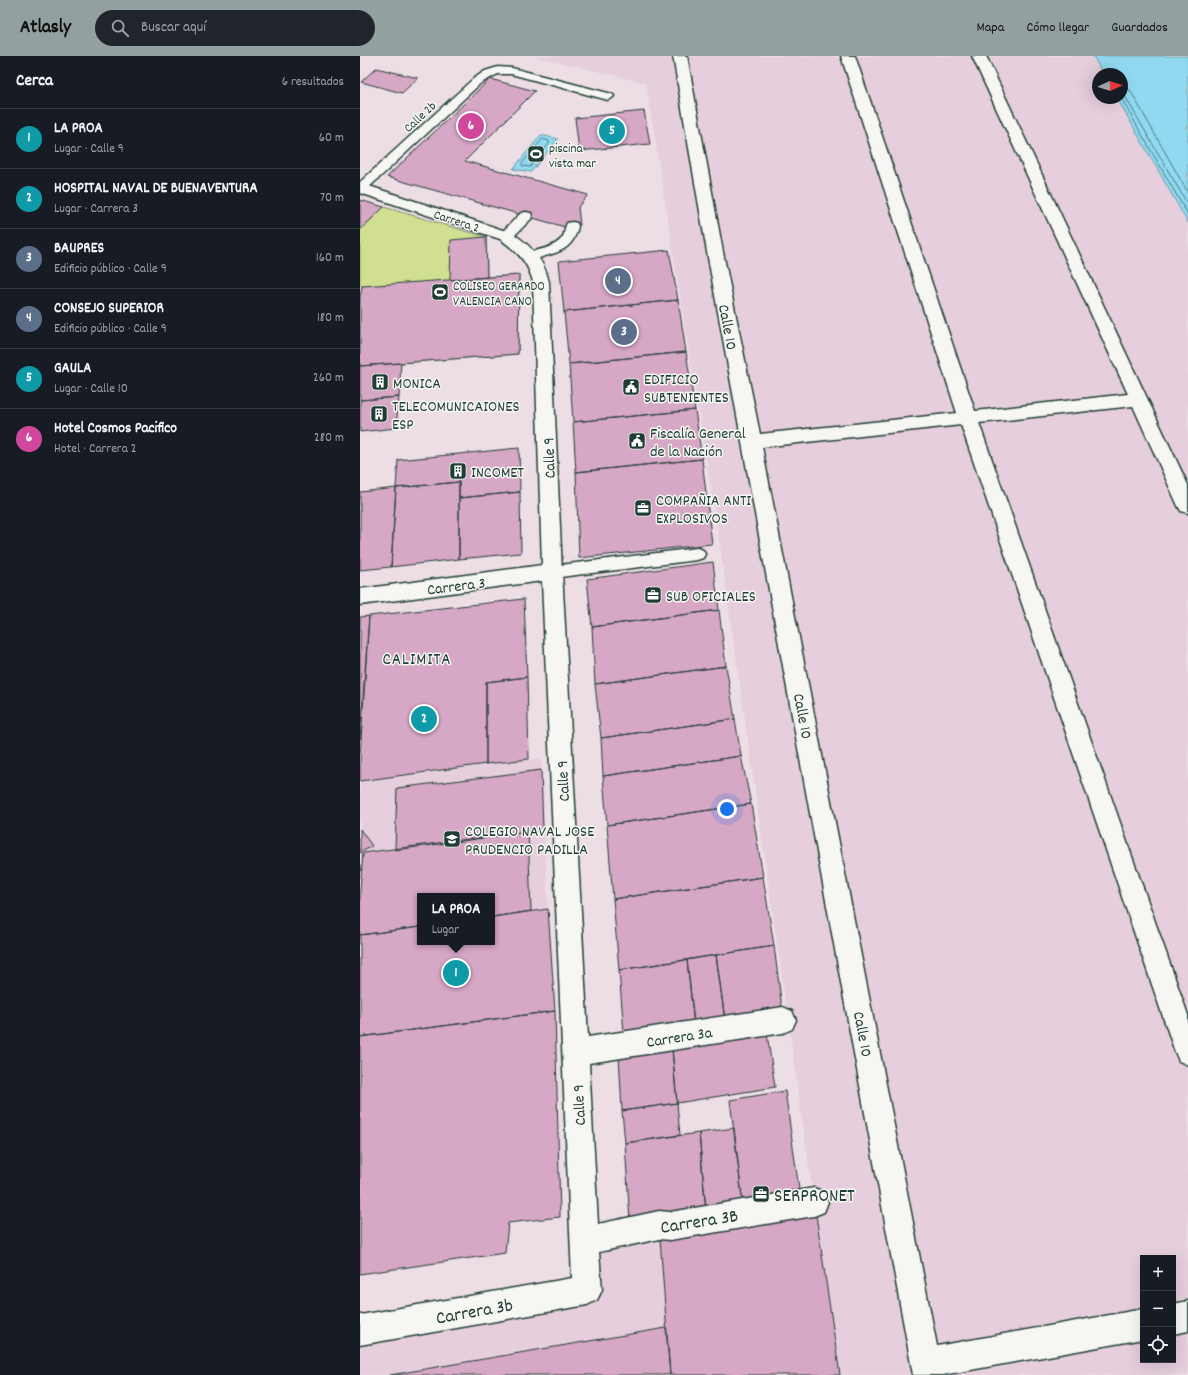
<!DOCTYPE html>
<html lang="es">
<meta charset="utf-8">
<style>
body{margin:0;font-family:Dekko,sans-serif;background:#20242c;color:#f1f3f6}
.controls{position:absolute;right:12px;bottom:12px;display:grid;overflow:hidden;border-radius:0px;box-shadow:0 4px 16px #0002}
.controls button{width:36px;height:36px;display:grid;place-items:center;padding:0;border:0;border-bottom:1px solid #363941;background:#171b24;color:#f1f3f6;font:20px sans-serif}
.compass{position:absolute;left:732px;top:12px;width:36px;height:36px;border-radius:50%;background:#171b24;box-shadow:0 4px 16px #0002;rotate:87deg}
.you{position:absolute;left:367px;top:753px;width:14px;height:14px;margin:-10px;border:3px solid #fff;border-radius:50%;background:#1a73e8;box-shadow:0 0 0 6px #1a73e833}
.badge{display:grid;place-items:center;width:26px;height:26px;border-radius:50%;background:#92a19f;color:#fff;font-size:13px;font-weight:700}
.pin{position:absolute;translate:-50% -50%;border:2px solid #fff;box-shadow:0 1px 4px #0006}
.popup{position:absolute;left:57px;top:837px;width:78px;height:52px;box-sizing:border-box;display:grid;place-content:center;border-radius:0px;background:#171b24;filter:drop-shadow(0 1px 3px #0005);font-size:13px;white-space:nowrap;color:#9ea1a6}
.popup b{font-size:15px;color:#f1f3f6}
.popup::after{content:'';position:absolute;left:50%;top:100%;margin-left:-8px;border:8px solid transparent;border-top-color:#171b24}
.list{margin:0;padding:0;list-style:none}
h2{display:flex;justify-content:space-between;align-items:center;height:52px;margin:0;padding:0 16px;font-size:17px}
h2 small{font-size:13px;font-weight:400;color:#9ea1a6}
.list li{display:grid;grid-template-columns:26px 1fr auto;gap:12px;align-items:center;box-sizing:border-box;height:60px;padding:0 16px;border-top:1px solid #363941}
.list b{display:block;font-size:15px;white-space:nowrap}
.list p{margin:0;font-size:13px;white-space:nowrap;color:#9ea1a6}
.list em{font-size:13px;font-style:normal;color:#9ea1a6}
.icon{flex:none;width:22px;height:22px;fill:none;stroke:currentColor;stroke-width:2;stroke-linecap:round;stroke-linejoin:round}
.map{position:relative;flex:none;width:828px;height:1319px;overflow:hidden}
header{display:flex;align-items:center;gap:24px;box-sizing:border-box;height:56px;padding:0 20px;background:#92a19f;color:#111}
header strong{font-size:19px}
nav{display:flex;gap:22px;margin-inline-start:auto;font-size:14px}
.search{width:280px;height:36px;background:#20242c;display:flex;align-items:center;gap:10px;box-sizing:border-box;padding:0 14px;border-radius:22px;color:#9ea1a6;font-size:15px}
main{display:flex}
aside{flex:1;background:#171b24}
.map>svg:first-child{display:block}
</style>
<header>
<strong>Atlasly</strong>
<div class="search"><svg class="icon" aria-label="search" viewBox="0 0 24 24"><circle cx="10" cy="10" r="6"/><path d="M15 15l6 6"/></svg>Buscar aquí</div>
<nav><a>Mapa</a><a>Cómo llegar</a><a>Guardados</a></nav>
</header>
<main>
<aside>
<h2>Cerca<small>6 resultados</small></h2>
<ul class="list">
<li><span class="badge" style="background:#0f9aa8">1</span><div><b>LA PROA</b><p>Lugar · Calle 9</p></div><em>60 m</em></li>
<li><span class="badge" style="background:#0f9aa8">2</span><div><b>HOSPITAL NAVAL DE BUENAVENTURA</b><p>Lugar · Carrera 3</p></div><em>70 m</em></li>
<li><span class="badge" style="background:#5c6f8a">3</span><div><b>BAUPRES</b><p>Edificio público · Calle 9</p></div><em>160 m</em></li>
<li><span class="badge" style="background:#5c6f8a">4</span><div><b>CONSEJO SUPERIOR</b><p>Edificio público · Calle 9</p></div><em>180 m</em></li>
<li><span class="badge" style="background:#0f9aa8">5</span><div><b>GAULA</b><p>Lugar · Calle 10</p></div><em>260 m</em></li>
<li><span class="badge" style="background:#d1479c">6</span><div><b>Hotel Cosmos Pacifico</b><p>Hotel · Carrera 2</p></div><em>280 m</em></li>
</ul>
</aside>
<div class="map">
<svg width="828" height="1319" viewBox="0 0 828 1319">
<rect width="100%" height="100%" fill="#eddee5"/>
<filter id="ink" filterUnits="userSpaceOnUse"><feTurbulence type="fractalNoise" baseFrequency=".025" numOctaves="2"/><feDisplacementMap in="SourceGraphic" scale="8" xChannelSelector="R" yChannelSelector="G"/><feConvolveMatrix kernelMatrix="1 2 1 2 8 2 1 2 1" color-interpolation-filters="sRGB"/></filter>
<g filter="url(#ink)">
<path fill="#e6cedc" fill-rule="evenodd" d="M173 0H733L743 18H738V42H757L828 167V1319H0V1274L227 1234 224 1185 454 1145 360 490 286 27ZM783 1202H813V1304H783Z
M181 702 188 853 132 861V840H60L0 879V725Z"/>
<path fill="#d1df92" stroke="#788e63" d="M24 151 126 181 127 221 159 219 158 298 0 310V242L2 230 0 229V174Z"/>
<path fill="#90d9f1" stroke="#639ba5" d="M733 0H828V167L757 42H762V18H743Z
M181 79 198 83 171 116 153 113Z"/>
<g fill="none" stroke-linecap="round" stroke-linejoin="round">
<path stroke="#4c7b80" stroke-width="1" d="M762 28 770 34 828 137
M762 35 828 149
M761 42 828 159
M183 83 189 85V88L170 111 163 110 162 108Z"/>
</g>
<path fill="#d7a7c6" stroke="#1f3d34" d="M16 12 58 22 42 37 1 26Z
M130 23 175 35 105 105 228 139 218 151 220 169 205 171 27 121Z
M284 55 290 88 219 95 215 62Z
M0 144 24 151 0 174Z
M126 181 127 221 90 224 91 184Z
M309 194 318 244 204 256 199 205Z
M159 219 158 298 0 310V242L2 230Z
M318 244 326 296 209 308 204 256Z
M326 296 335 354 213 366 209 308Z
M41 307 39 341 0 344V310Z
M39 341 36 372 0 376V344Z
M335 354 342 403 216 416 213 366Z
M159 392 160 436 99 442V426L36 432 38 404Z
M342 403 352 488 219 502 216 416Z
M99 426V503L31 511 36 432Z
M36 432 31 511 0 514V436Z
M160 436 161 497 99 503V442Z
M353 506 359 554 232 571 227 523Z
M164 543 167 621 126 626V708L0 725V700L9 560Z
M359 554 366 610 235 628 232 571Z
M9 560 0 683V561Z
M366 610 375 663 241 682 235 628Z
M167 621 169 703 126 708V626Z
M375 663 381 700 243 720 241 682Z
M381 700 391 748 247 769 243 720Z
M181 714 183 774 35 794 37 732Z
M391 748 403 821 253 843 247 769Z
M0 773 12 790 0 797Z
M168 775 171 855 132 861V840H60V871L0 879V833L3 797Z
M403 821 414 890 259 914 253 843Z
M188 853 195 955 0 981V879L60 871V886H132V861Z
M414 890 422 952 365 964 356 899Z
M356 899 365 964 334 968 327 904Z
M327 904 334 968 264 978 259 914Z
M195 955 200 1161 148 1167 145 1197 0 1218V981Z
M407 978 415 1031 317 1047 312 993Z
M312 993 317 1047 262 1055 259 999Z
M425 1035 440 1140 383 1149 370 1044Z
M317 1047 320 1079 265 1087 262 1055Z
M374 1072 383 1149 346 1155 339 1077Z
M339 1077 346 1155 270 1167 265 1087Z
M454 1146 480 1319H310L299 1169Z
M306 1272 310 1319H30Z"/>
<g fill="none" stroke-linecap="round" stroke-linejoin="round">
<defs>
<path id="service" d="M138 11 152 12 252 38 254 40 252 42 248 44 151 18H138L121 27 5 135 0 136V126L113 23 125 15Z
M166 156 171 157 172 160 171 163 151 183H141L139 180 141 177 161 157Z
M212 166 217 167 218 170C215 189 203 196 185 200 179 202 173 205 166 203L164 200 166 197C178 194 194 192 202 182 205 178 204 172 207 167Z
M337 492 343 494 345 498 343 502 337 504 192 522 186 521 184 516 186 511 192 510Z"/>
<path id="minor" d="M313 0H327L363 196 400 378 597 357 481 0H495L615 355 768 338 612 0H626L828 429V457L821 455 818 450 773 350 619 367 828 959V1009L819 1005 815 996 601 369 402 391 577 1290 783 1253V1283L583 1319H553L347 196Z
M0 127 152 177C171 189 184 204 189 226L202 516 228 981 423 951 432 955 436 964 432 973 423 977 229 1007 238 1168 299 1155 310 1156 454 1132 464 1136 468 1146 464 1156 454 1160 310 1184 299 1183 239 1196 242 1234 237 1244 227 1249 0 1289V1259L212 1222 182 525 0 549V533L182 509 173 226C168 206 157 195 140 183L0 137Z
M828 1245V1275L813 1278V1248Z"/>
</defs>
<use href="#service" stroke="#1f3d34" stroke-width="3"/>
<use href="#minor" stroke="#1f3d34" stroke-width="3"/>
<use href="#service" fill="#f6f6f2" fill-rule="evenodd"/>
<use href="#minor" fill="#f6f6f2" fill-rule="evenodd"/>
</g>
</g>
<defs>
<symbol id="stadium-square" viewBox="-11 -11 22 22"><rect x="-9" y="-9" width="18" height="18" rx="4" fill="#1f3d34" stroke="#f6f6f2"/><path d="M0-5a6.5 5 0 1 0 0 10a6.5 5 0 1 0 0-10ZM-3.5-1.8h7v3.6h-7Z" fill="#fff"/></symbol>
<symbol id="building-square" viewBox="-11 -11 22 22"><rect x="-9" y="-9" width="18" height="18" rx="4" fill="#1f3d34" stroke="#f6f6f2"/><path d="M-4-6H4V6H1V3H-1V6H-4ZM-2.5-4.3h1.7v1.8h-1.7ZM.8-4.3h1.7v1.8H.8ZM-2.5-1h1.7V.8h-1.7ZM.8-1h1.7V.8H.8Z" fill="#fff"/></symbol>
<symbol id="civic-square" viewBox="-11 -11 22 22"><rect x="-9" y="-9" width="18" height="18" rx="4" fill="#1f3d34" stroke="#f6f6f2"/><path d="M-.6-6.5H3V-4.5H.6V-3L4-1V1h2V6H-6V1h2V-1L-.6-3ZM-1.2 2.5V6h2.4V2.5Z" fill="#fff"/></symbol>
<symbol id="office-square" viewBox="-11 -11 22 22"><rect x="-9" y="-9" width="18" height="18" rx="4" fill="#1f3d34" stroke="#f6f6f2"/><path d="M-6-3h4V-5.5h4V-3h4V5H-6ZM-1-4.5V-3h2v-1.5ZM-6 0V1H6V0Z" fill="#fff"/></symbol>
<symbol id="school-square" viewBox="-11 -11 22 22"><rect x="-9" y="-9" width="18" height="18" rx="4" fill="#1f3d34" stroke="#f6f6f2"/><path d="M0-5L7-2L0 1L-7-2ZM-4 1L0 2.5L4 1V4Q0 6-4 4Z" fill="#fff"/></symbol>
</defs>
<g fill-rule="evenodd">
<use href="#stadium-square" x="166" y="88" width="20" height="20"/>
<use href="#stadium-square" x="70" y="226" width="20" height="20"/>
<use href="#building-square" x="10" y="316" width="20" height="20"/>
<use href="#civic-square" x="261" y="321" width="20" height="20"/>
<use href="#building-square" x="9" y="348" width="20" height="20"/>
<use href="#civic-square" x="267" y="375" width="20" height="20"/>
<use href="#building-square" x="88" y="405" width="20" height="20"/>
<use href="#office-square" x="273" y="442" width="20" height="20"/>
<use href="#office-square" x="283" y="529" width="20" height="20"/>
<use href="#school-square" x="82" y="773" width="20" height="20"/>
<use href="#office-square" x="391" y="1128" width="20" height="20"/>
</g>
<g text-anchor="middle" stroke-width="3" stroke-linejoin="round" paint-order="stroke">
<g font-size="13" fill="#1f3d34" stroke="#f6f6f2">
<text transform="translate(59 60) rotate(-43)" y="5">Calle 2b</text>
<text transform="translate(97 164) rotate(18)" y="5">Carrera 2</text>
</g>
<g font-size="13" fill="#1f3d34" stroke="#f6f6f2" text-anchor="start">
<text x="189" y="96">piscina<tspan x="189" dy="15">vista mar</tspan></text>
<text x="93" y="234">COLISEO GERARDO<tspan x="93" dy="15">VALENCIA CANO</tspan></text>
</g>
<g font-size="16" fill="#1f3d34" stroke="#f6f6f2">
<text transform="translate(369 271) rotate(79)" y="6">Calle 10</text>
<text transform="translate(188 402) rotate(-92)" y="6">Calle 9</text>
<text transform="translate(96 529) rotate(-7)" y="6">Carrera 3</text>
<text transform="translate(444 660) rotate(79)" y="6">Calle 10</text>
<text transform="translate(202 725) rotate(-93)" y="6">Calle 9</text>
<text transform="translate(504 978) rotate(79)" y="6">Calle 10</text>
<text transform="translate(319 980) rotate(-9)" y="6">Carrera 3a</text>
<text transform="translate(218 1049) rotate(-93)" y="6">Calle 9</text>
</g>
<g font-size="16" fill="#1f3d34" stroke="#f6f6f2" text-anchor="start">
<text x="284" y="328">EDIFICIO<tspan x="284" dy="18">SUBTENIENTES</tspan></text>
<text x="33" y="332">MONICA</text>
<text x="32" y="355">TELECOMUNICAIONES<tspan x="32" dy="18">ESP</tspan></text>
<text x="290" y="382">Fiscalía General<tspan x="290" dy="18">de la Nación</tspan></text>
<text x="111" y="421">INCOMET</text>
<text x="296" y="449">COMPAÑIA ANTI<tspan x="296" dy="18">EXPLOSIVOS</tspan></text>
<text x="306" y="545">SUB OFICIALES</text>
<text x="105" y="780">COLEGIO NAVAL JOSE<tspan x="105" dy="18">PRUDENCIO PADILLA</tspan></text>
</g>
<g font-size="17" letter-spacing="1" fill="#1f3d34" stroke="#f6f6f2">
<text x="57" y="608">CALIMITA</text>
</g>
<g font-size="19" fill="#1f3d34" stroke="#f6f6f2" text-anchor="start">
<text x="414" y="1145">SERPRONET</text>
</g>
<g font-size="19" fill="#1f3d34" stroke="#f6f6f2">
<text transform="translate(339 1164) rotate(-9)" y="7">Carrera 3B</text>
<text transform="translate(114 1254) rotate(-10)" y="7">Carrera 3b</text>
</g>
</g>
</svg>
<div class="controls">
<button>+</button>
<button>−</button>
<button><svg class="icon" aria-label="locate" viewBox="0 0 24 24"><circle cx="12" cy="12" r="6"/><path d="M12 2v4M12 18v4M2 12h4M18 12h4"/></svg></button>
</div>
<svg class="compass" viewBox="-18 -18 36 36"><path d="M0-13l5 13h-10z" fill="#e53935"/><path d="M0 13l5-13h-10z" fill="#9ea1a6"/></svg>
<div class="you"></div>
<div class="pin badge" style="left:96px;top:917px;background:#0f9aa8">1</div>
<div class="popup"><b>LA PROA</b>Lugar</div>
<div class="pin badge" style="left:64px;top:663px;background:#0f9aa8">2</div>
<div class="pin badge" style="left:264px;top:276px;background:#5c6f8a">3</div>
<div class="pin badge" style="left:258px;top:225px;background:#5c6f8a">4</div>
<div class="pin badge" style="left:252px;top:75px;background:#0f9aa8">5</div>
<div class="pin badge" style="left:111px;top:70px;background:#d1479c">6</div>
</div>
</main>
